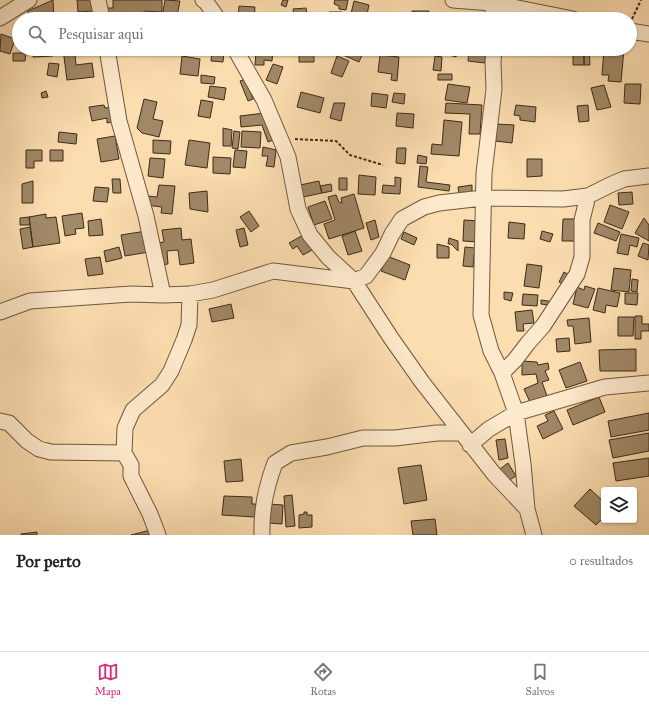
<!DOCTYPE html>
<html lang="pt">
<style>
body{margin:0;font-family:"IM FELL Great Primer",serif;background:#f6f6f6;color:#222}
.controls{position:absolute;right:12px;bottom:12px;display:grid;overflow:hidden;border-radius:4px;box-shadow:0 1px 3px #0004}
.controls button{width:36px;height:36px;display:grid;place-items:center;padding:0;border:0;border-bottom:1px solid #e0e0e0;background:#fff;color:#222;font:20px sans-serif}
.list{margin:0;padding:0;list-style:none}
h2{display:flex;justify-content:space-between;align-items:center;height:52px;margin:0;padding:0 16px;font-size:17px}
h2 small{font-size:13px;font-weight:400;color:#767676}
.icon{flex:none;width:22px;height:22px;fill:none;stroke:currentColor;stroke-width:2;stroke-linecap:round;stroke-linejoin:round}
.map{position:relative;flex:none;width:649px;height:535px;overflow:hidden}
.search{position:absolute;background:#fff;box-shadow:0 1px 3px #0004;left:12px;right:12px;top:12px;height:44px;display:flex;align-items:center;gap:10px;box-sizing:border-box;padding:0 14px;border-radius:22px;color:#767676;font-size:15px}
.sheet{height:116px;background:#fff}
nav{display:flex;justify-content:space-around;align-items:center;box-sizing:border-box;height:56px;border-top:1px solid #e0e0e0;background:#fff;font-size:11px;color:#767676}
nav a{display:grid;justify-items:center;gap:2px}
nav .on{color:#db2777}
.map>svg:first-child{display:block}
</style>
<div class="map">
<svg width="649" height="535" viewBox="0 0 649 535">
<rect width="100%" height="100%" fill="#fcddb0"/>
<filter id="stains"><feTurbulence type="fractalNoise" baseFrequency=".005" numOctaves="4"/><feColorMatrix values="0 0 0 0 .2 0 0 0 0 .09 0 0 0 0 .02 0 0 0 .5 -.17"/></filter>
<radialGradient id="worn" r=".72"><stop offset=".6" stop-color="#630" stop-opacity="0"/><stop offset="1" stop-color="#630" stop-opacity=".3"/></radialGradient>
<path fill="#a18867" stroke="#3e2b17" d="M53 0 54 19H28V11Z
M77 0H92L93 11 78 12Z
M113 0H162V12L144 11V19H104V8H113Z
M165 0 180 1 177 16 163 12Z
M283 0H288L286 7 281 5Z
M335 0H348L346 10 339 9V6L334 4Z
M354 1 369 5 366 19 350 18Z
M239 6 255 7 254 19H238Z
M306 8 308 19H295L293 9Z
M412 11H429V19H412Z
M329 12H342V19H329Z
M279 13V19H262V14Z
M63 14V19H57V15Z
M460 15 470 19H458Z
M1 34 15 39 10 54 0 51Z
M32 49H53V56L33 57Z
M63 49H90V52L75 54 76 65 92 63 94 77 67 80Z
M243 49H260L246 55Z
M265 49 273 50 272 61 264 60V65H255L256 52H265Z
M299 49H314V62H299Z
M346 49 362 55 359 62 343 55Z
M376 49H409V53L376 52Z
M413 49H421V53L413 52Z
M443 49H458L456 57 442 53Z
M469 49H486L485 63 468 61Z
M573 49H584V65H573Z
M584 49H589L590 65H584Z
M604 49H624L621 82 608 81 609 75H602Z
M212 50 224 51 223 62 211 61Z
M13 53H26L25 61H13Z
M380 55 399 57 397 81 391 80 392 74 378 72Z
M182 56 200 59 198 76 180 74Z
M337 56 349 61 342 77 331 73Z
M435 56 442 57 441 71 433 70Z
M49 63 59 64 57 77 47 75Z
M273 64 283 67 277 84 266 80Z
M438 74H452V80H438Z
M201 75 215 77 214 84 201 83Z
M246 79 253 99 248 101 240 81Z
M448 84 470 87 467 103 445 100Z
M625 84H641L640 104 624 103Z
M604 85 611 107 597 110 591 88Z
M210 86 226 88 224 100 208 97Z
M46 91 48 97 42 98 41 93Z
M301 92 324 98 320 113 297 107Z
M372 93 388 95 386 108 371 106Z
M394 93 405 94 404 104 392 102Z
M144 99 157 102 153 119 163 121 159 137 142 133 137 128Z
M201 100 213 102 210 118 198 116Z
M334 103H345L341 121 330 118Z
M446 103 482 105 480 134H469L470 114 445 113Z
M104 105 105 108 114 107 116 121 107 123V118L92 121 89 107Z
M516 105 536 107 535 122 520 120V116L514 115Z
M588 105 589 121 579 122 577 106Z
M265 113 276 139 268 142 262 125 241 127 240 116Z
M397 113 414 114 413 128 396 126Z
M444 120 462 122 459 156 431 154 432 144 442 145Z
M496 124 514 125 512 143 495 141Z
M223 128 232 130 231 146H223Z
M234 131 240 132 238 149 232 148Z
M242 131 261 132 260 148 241 147Z
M59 132 77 134 76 144 58 142Z
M115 136 119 159 101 162 97 139Z
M153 140 171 141 170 154 153 153Z
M189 140 210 143 207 168 185 165Z
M263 147 276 150 274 167 266 166 268 156H262Z
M397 148H406L405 164 396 163Z
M26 150H42V161H34V168H26Z
M50 150H63V161H50Z
M235 150 247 151 245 168 233 167Z
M418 155 427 157 426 164 417 163Z
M213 157 231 158 230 174 213 173Z
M150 158 165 159 163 178 148 176Z
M527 159H542V176L527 177Z
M420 166 428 167 426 182 450 185 449 191 418 187Z
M359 175 376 177 375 195 358 194Z
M395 177 401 178 400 194 382 193 383 185 395 186Z
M339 178H347V190H339Z
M112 179H120L121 193H113Z
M33 181V203H22V184Z
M319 181 322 193 303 197 300 185Z
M331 184 332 191 322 193 320 186Z
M159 185 175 186 172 214 161 213 162 207 146 205 147 196 157 197Z
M472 185V192L459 194 458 187Z
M95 187 109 188 107 202 93 201Z
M207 191 208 212 190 209 189 193Z
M632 192 633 204 619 205 618 193Z
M354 194 364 228 329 239 324 224 335 220 328 197 336 195 339 202 342 203 341 198Z
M325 201 332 219 314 225 308 207Z
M610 205 629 212 622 229 604 222Z
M249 211 259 226 251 232 240 217Z
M82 213 84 228 75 229 76 234 65 236 62 216Z
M46 214V218L56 217 60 243 33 247 29 217Z
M29 217 30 225H20V218Z
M644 218 649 225V241L635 233Z
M101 219 103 235 89 236 88 221Z
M563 219H579L577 241H562Z
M375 220 379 237 371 240 366 223Z
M464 220 479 221 478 242 463 241Z
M509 222 525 224 524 239 508 238Z
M598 223 620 232 616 241 594 233Z
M30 227 33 247 23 249 20 229Z
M181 228 182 240 191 239 194 263 180 265 178 250 167 251 168 264 160 265 157 243 164 242 162 230Z
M244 228 248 245 240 247 236 230Z
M146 231 149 252 125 256 121 235Z
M355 231 362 251 348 255 342 236Z
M542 231 553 234 550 242 540 239Z
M404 232 417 238 414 245 401 239Z
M305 234 314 249 303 255 297 246 293 249 289 243Z
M621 234 639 238 637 247 630 245 628 255 617 253Z
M449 238 458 241V251L451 244H448Z
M643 243 649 245 648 260 638 256Z
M437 244 449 247V258H437Z
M119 247 122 258 106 262 104 251Z
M465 247 475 248 473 267 463 266Z
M387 256 410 265 405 280 381 271Z
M100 257 103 274 88 276 85 259Z
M527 264 542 266 539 288 524 286Z
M614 268 631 270 629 292 611 290Z
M564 272 573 277 568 286 559 282Z
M632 279 638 280 637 292 631 291Z
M585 286 595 289 588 308 573 304 577 287 584 290Z
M598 288 620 293 617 307 606 305 605 313 593 310Z
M504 292 513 293 511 301 504 299Z
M625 293H638L637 305 625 304Z
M523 294 538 295 537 306 522 305Z
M541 300 555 302 554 306 541 304Z
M231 304 234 318 212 322 209 309Z
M532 310 534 323 523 324 524 331H517L515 312Z
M635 316H642V324H649V331H641V339H635Z
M618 317H634L633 336H618Z
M589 318 591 342 575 344 573 326H568L567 320Z
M569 338 570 351 557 352 556 339Z
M636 349V371H600L599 350Z
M522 361 537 362 538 365 548 363 549 369 545 371 549 380 542 382 547 396 530 402 524 389 538 383 536 374 522 375Z
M580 362 587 381 566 388 559 370Z
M599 397 605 412 573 425 567 410Z
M554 411 563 429 543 439 537 426 548 421 545 415Z
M649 413V430L611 437 608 421Z
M649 433V451L613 458 609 440Z
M505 439 508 458 499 460 496 440Z
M649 458V476L616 481 613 463Z
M241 459 243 481 226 482 224 461Z
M508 463 516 476 508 481 500 469Z
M421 465 427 500 404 504 398 468Z
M590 489 604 502V517L596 525 574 506Z
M292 495 295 526 286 527 284 496Z
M224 496 252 497V504H256L255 517 222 515Z
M268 504 283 505 282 524 267 523Z
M304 512H307V515H312V527L299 528V515L304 514Z
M435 519 437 535H413L411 521Z
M154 529 155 535H131Z
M37 532V535H21V534Z"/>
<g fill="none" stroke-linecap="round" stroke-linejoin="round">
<defs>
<path id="street" d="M98 0 102 19
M203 0 206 2 218 19
M453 0 492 3 573 19
M492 3 494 19
M0 18 29 0
M630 31 649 34
M107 49 119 121 146 216 163 295
M235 49 264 100 288 157 298 209 310 235 328 257 354 281 391 338 422 382 494 474 527 509
M494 49 493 62 494 89 484 173 481 315 491 351 502 373 516 413 523 464 527 509 534 535
M0 312 30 301 131 294 163 295 190 294 213 290 273 271 354 281 366 276 383 253 392 234 402 219 424 207 439 203 483 198 563 199 588 196 610 185 624 179 649 176
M502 373 515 360 528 343 543 326 577 274 582 257V220L588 196
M0 421 9 423 27 441 39 449 51 452 124 453
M470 445 489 429 516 413 605 387 649 383
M158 535 150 514 131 476V465L124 453 125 428 133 410 162 385 171 371 184 340 189 325 190 294
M262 535C261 509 266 487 275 463L291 453 327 447 363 438H395L437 433H461"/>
</defs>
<use href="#street" stroke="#6e583d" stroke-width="17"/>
<path stroke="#3e2b17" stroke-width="2" stroke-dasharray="3 2" stroke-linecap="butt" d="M632 19 641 0
M295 139 336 141 350 155 383 165"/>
<use href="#street" stroke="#fde9cc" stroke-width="15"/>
</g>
<rect width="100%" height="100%" filter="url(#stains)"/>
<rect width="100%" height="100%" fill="url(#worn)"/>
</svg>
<div class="controls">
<button><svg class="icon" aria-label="layers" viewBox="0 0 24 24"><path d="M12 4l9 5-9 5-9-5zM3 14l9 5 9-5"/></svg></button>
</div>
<div class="search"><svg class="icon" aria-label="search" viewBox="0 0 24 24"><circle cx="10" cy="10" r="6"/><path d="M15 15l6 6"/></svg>Pesquisar aqui</div>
</div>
<section class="sheet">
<h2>Por perto<small>0 resultados</small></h2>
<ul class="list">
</ul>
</section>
<nav>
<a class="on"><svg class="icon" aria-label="map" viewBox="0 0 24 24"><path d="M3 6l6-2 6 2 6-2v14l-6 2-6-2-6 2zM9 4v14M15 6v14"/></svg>Mapa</a>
<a><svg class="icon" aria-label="directions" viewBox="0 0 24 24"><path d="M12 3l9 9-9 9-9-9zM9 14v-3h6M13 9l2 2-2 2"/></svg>Rotas</a>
<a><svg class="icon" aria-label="saved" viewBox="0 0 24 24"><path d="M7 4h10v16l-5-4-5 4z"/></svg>Salvos</a>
</nav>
